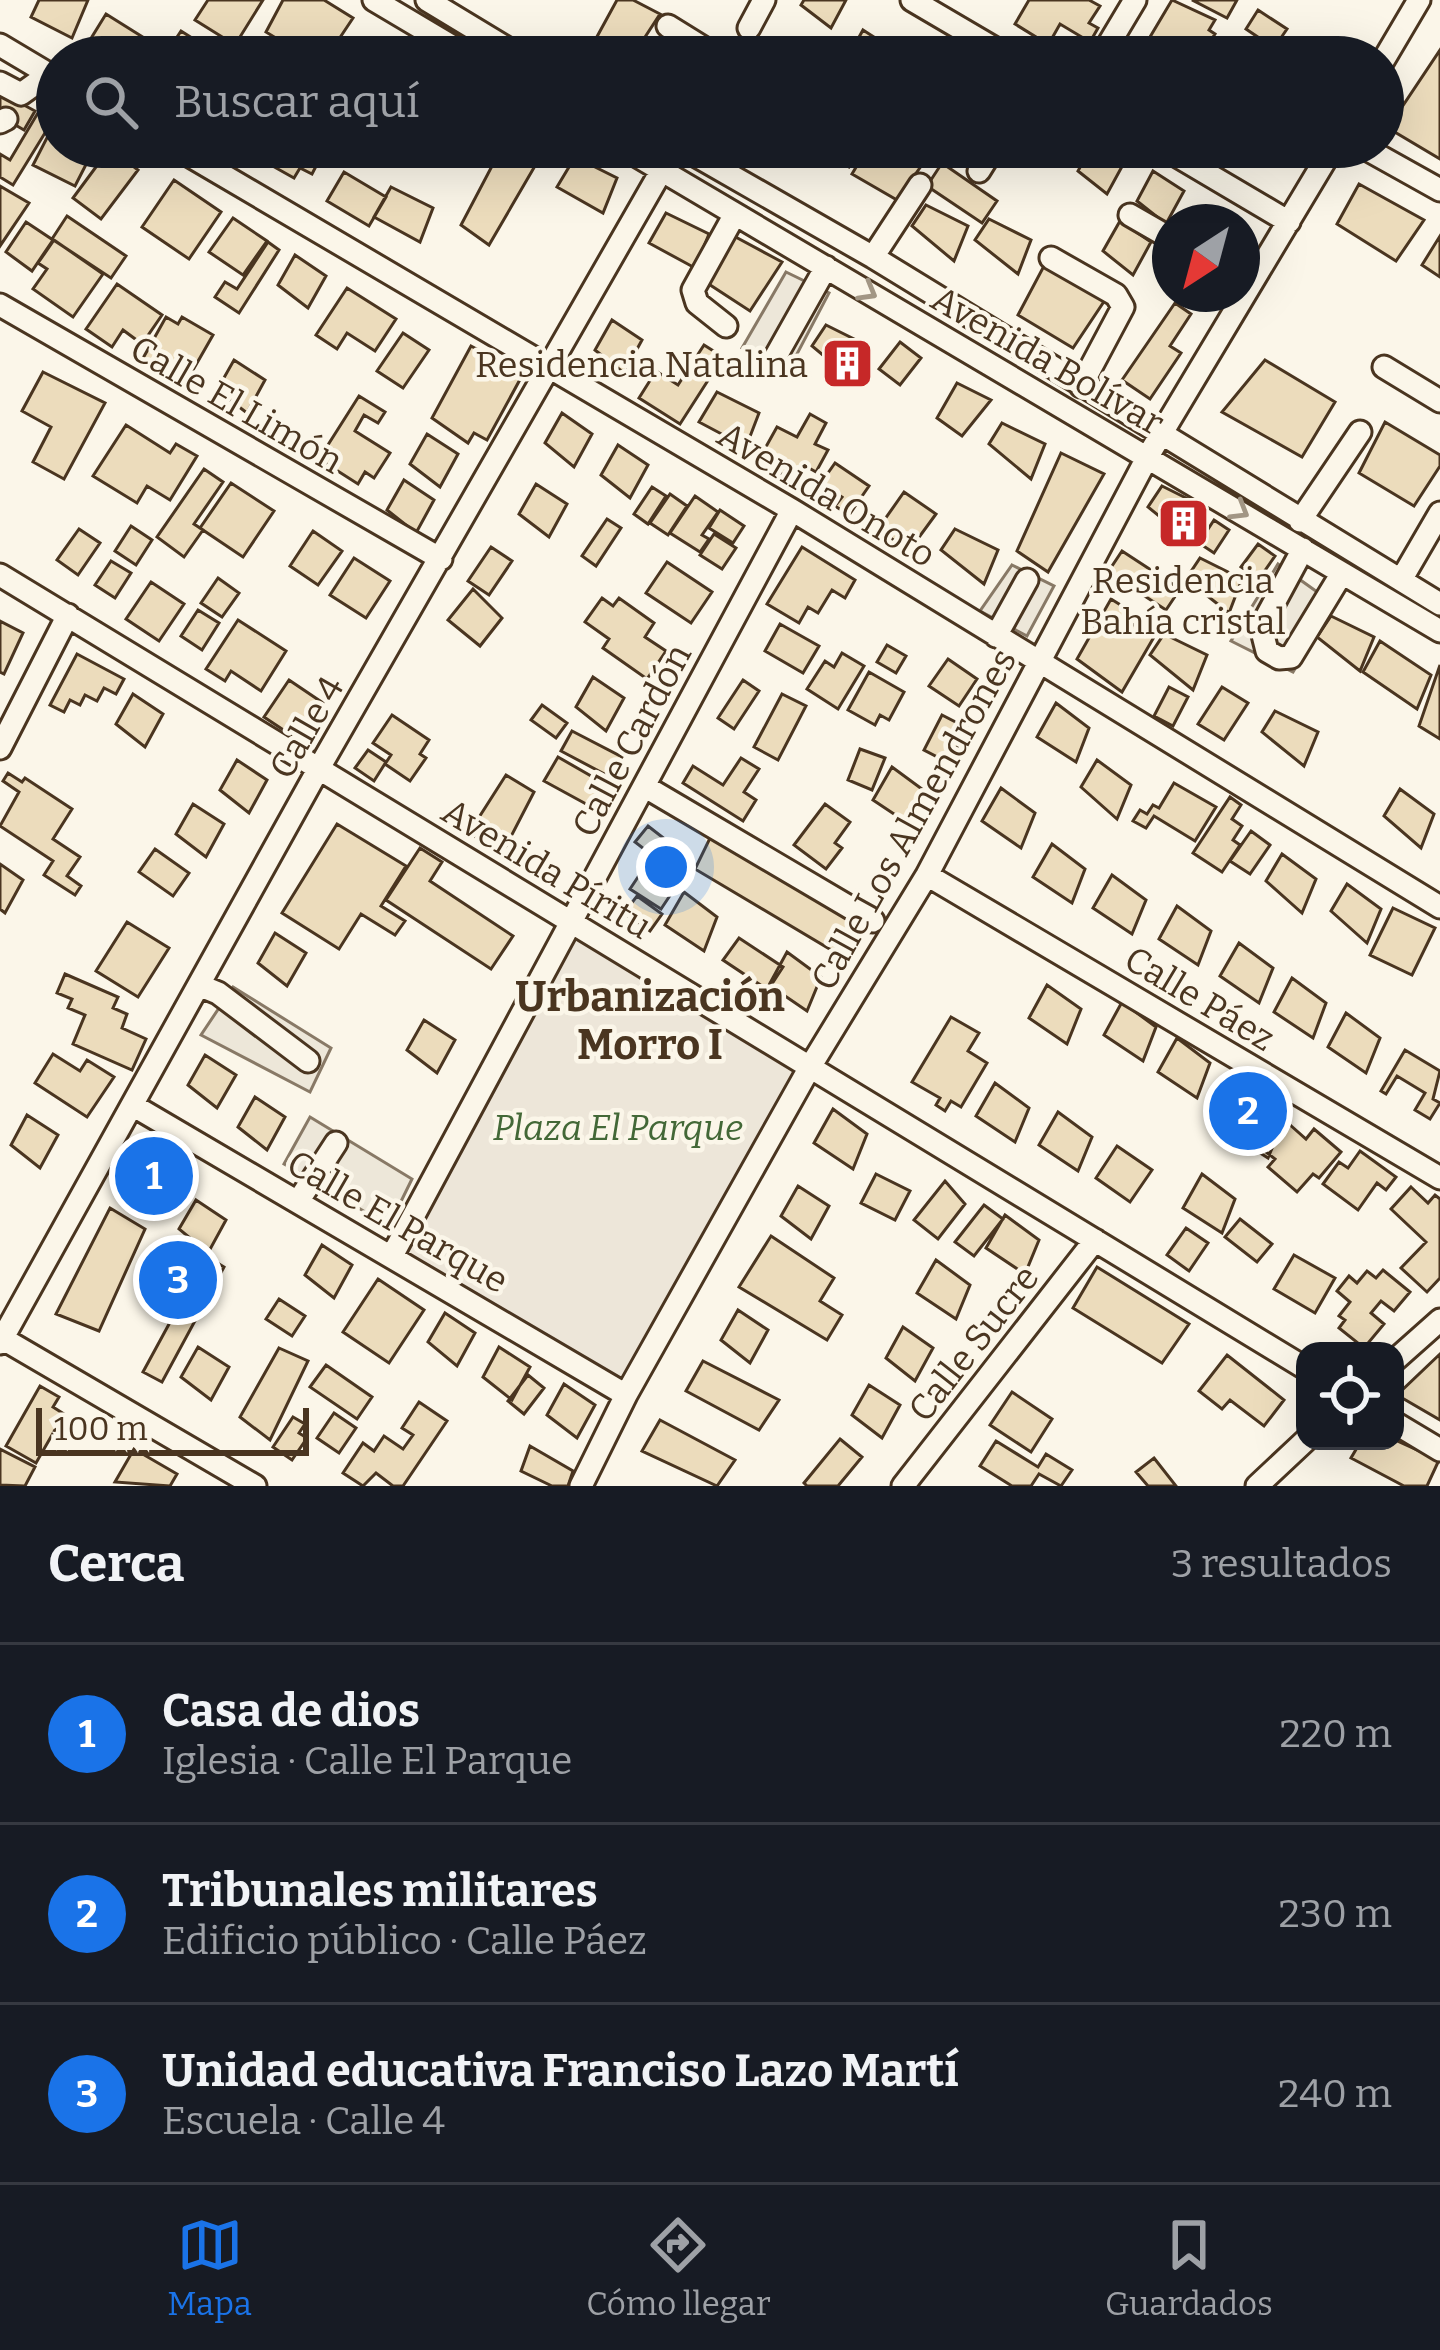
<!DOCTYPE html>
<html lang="es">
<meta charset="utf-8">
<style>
body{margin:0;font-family:Bitter,serif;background:#20242c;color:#f1f3f6}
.controls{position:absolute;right:36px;bottom:36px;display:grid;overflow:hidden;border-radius:24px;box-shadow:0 12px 48px #0002}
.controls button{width:108px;height:108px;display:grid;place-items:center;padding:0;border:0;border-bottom:3px solid #363941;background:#171b24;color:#f1f3f6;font:60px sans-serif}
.compass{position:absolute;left:1152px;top:204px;width:108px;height:108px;border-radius:50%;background:#171b24;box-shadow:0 12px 48px #0002;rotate:216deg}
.scale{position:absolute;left:36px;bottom:30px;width:273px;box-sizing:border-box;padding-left:12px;border:6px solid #4a3520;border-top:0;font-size:33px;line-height:42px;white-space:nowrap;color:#4a3520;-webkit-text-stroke:9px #fbf6e9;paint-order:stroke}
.you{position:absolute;left:666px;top:867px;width:42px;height:42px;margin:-30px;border:9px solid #fff;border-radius:50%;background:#1a73e8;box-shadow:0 0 0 18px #1a73e833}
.badge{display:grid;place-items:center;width:78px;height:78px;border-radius:50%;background:#1a73e8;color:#fff;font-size:39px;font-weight:700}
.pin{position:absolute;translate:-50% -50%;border:6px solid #fff;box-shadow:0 3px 12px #0006}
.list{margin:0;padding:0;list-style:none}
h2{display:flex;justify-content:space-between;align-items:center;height:156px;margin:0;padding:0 48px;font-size:51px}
h2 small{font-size:39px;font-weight:400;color:#9ea1a6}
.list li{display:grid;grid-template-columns:78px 1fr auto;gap:36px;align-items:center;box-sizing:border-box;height:180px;padding:0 48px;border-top:3px solid #363941}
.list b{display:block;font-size:45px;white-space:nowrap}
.list p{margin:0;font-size:39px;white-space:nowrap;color:#9ea1a6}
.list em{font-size:39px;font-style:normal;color:#9ea1a6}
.icon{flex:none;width:66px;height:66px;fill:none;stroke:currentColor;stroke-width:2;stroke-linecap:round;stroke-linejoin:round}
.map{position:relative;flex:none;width:1440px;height:1486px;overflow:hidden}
.search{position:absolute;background:#171b24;box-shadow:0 12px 48px #0002;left:36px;right:36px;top:36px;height:132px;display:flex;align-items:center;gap:30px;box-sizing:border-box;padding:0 42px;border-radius:66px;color:#9ea1a6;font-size:45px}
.sheet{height:696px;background:#171b24}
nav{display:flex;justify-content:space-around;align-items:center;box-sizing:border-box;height:168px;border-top:3px solid #363941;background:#171b24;font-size:33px;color:#9ea1a6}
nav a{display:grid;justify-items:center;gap:6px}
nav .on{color:#1a73e8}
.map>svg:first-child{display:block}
</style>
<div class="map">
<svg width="1440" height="1486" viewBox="0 0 1440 1486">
<rect width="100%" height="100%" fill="#fbf6e9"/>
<path fill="#ede6d9" stroke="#887966" stroke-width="3" d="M572 922 810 1067 626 1395 393 1254Z"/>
<path fill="#ede7d9" stroke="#887966" stroke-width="3" d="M786 272 829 293 786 375 742 348Z
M1278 564 1334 604 1293 672 1231 641Z
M1012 565 1054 586 1027 636 980 611Z
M233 987 331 1048 310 1092 201 1035Z
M310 1117 412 1179 389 1226 284 1164Z"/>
<path fill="#ecdcbc" stroke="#4a3520" stroke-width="3" d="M39 0H88L72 38 31 17Z
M208 0H263L235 45 195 20Z
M283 0H324L353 18 327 57H307L266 32Z
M617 0H633L660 14 632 57H617L593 44Z
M804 0H846L831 28 801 5Z
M1029 0H1089L1100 6 1089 23 1098 28 1090 42 1060 24 1051 40 1080 57 1043 56 1049 45 1015 24Z
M1172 0 1215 20 1209 30 1215 34 1200 57H1183L1150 37Z
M1192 0H1237L1227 18Z
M1258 10 1287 29 1274 48 1246 29Z
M106 14 157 46 150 57 82 53Z
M863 30 894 50 890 57H848Z
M181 31 203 45 195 57H164Z
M1440 50V159L1388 128Z
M0 92 35 111 24 130 0 116Z
M42 106 56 115 13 185 0 177V154L10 160Z
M53 126 57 147H95L75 186 33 165Z
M278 147H326L312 174 300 168 294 178 269 164Z
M502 147H546L489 245 461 225Z
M817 147H862L849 167Z
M868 147H916L929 155 897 200 852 174Z
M1091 147H1103L1125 161 1107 194 1078 171Z
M110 148 138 170 101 219 73 198Z
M575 157 617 178 603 213 557 187Z
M942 163 997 201 982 223 927 186Z
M1153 171 1184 191 1166 224 1137 201Z
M344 172 386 197 369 226 327 201Z
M174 180 221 212 189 259 142 227Z
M1359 184 1424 220 1396 261 1337 224Z
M0 186 29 203 0 246Z
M391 187 433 208 420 242 374 217Z
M926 205 968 226 954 261 912 226Z
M666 213 709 234 695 268 649 243Z
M67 216 126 256 111 278 52 239Z
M233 218 267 241 243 275 209 252Z
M989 219 1031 240 1018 274 975 240Z
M1120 221 1151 242 1133 275 1103 251Z
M26 222 53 240 32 271 6 252Z
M730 234 782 262 750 311 701 279Z
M1440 236V277L1422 265Z
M54 240 103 274 73 317 33 289 47 269 38 263Z
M268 242 279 250 239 313 215 297 225 282 237 289Z
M295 255 326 276 308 308 278 285Z
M1045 264 1105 300 1073 348 1018 315Z
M117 284 162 315 142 344 123 330 112 347 86 329Z
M347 288 396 319 375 351 347 333 337 349 316 335Z
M1175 303 1191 314 1170 346 1181 353 1150 399 1122 380Z
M166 317 178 324 182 317 213 335 185 384 142 360Z
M612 320 642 340 624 373 595 350Z
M826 325 868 346 854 381 812 346Z
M403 333 429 350 403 388 377 371Z
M900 342 921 358 900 385 879 369Z
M704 345 723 357 680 424 639 398 656 371 678 385Z
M471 346 523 374 487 440 474 433 468 443 432 418Z
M234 360 265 380 247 413 217 390Z
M1265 360 1335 402 1302 457 1222 412Z
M43 372 105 403 64 479 33 462 51 427 22 411Z
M957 383 991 400 962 436 937 418Z
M717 392 759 413 746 447 699 422Z
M359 396 385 412 378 423 364 415 355 431 390 453 374 478 365 472 358 484 319 459Z
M562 413 592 434 574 467 545 443Z
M810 414 826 423 815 444 828 450 816 472 802 464 793 480 773 469 778 460 763 452 777 427 797 437Z
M1385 422 1440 455V466L1414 506 1359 473Z
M1002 423 1045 444 1031 479 989 444Z
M126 425 170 453 176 444 197 456 170 500 147 486 137 503 93 476Z
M427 434 458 454 440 487 410 464Z
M618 445 648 465 630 498 601 475Z
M1061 453 1104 474 1048 572 1017 551Z
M835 463 869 486 849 515 835 506 842 497 821 483Z
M204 469 223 482 194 524 203 530 184 557 157 537Z
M404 480 434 500 416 533 387 510Z
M231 483 274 511 243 557 200 528Z
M536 484 567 504 549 537 519 514Z
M1162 486 1204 507 1190 541 1148 507Z
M652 487 666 496 648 524 634 514Z
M904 492 936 514 909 551 878 529Z
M670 494 687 506 668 535 650 523Z
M695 496 718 512 702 535 709 539 700 552 670 533Z
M720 510 744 526 733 543 709 528Z
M607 519 621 528 596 566 582 556Z
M1214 520 1229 530 1214 553 1199 543Z
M131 526 152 540 136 565 115 551Z
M79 529 100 543 78 575 57 560Z
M955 529 998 550 984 584 941 550Z
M313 531 342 551 318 585 290 566Z
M714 534 736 548 722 569 700 555Z
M1258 544 1275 556 1259 579 1241 567Z
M491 547 512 561 489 595 468 581Z
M802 547 855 580 845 598 832 590 818 613 808 607 799 623 767 604Z
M1122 551 1180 589 1166 610 1108 572Z
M354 558 390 581 366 618 330 595Z
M1200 558 1242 579 1229 613 1186 579Z
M111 561 131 573 115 598 95 585Z
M667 562 712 592 691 623 646 593Z
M218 578 239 593 222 617 201 603Z
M151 582 184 604 159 641 126 619Z
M473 589 502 618 480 646 448 620Z
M602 598 613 606 619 598 654 623 645 637 666 651 647 679 603 648 609 639 585 622Z
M1111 599 1127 609 1122 618 1154 637 1122 692 1077 659Z
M198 610 219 623 202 650 181 636Z
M1331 616 1374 637 1360 671 1317 637Z
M238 620 286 651 261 691 231 671 225 681 206 669Z
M0 621 23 633 4 674 0 672Z
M780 624 819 646 803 673 765 651Z
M1164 634 1207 655 1193 690 1150 655Z
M1380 641 1431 675 1417 709 1363 672Z
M887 645 906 656 896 673 877 662Z
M842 653 864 666 838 709 807 689 825 661 834 667Z
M77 654 124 679 116 694 104 688 97 701 85 695 80 705 70 700 64 712 50 705Z
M948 659 977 679 959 706 929 686Z
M1440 665V739L1419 726Z
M869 672 904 692 889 720 880 715 875 725 848 710Z
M593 677 624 698 606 731 576 707Z
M289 680 323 703 309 723 302 719 291 735 264 717Z
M743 680 759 691 734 729 718 718Z
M1169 687 1188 697 1173 726 1154 716Z
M1222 687 1248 703 1224 740 1198 724Z
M133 694 163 714 145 747 116 724Z
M782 694 806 706 778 760 754 747Z
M1056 703 1089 728 1076 762 1037 737Z
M542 705 567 723 556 738 531 720Z
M1275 711 1318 732 1304 766 1262 732Z
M392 715 429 740 420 754 426 758 410 781 385 764 391 755 373 743Z
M942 715 967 728 949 763 924 750Z
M572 731 622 757 612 778 561 751Z
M860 749 885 758 872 790 848 780Z
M368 750 386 762 374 781 355 768Z
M558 757 612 788 599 811 544 781Z
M741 758 759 769 744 792 756 800 743 821 683 783 693 766 723 785Z
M237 760 267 780 249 813 220 790Z
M1097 760 1131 785 1117 819 1081 787Z
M892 767 926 792 912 826 873 800Z
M8 773 22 782 25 778 72 809 53 839 80 857 67 876 81 886 75 895 44 875 53 861 0 826 19 792 3 781Z
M506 775 534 792 506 846 485 833 481 840 469 833Z
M1174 783 1216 807 1195 841 1154 816 1146 828 1133 821 1140 810 1147 814 1153 805 1159 808Z
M1001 788 1035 813 1021 848 982 821Z
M1400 789 1434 814 1421 848 1384 816Z
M1230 797 1241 805 1232 819 1242 826 1233 840 1240 845 1222 872 1193 853Z
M193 804 224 824 206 857 176 834Z
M825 804 850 822 835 843 842 848 826 869 794 845Z
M337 824 406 866 381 906 405 921 395 935 361 914 339 949 282 913Z
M648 826 675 847 662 863 635 842Z
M1251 831 1270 845 1250 874 1230 861Z
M711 836 857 922 833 951 695 869Z
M1052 844 1085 869 1072 903 1033 877Z
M420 848 442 862 430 881 513 936 491 969 386 900Z
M155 849 189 873 173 896 139 872Z
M1282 854 1316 879 1302 913 1266 881Z
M0 864 23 880 5 913 0 909Z
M640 874 671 894 661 909 630 889Z
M1112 875 1146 900 1132 934 1093 908Z
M1347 884 1381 909 1367 943 1331 911Z
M684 892 717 917 704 951 665 925Z
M637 896 662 914 650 931 624 913Z
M1177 906 1211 931 1198 965 1159 939Z
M1393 908 1435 928 1412 975 1370 955Z
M127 922 169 948 138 997 96 971Z
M275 933 306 953 287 986 258 963Z
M739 938 783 967 768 990 723 960Z
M1239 943 1273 968 1259 1003 1220 976Z
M787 952 821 977 807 1011 769 985Z
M65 974 118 997 113 1008 127 1014 122 1028 146 1039 132 1070 73 1044 85 1015 68 1008 72 999 57 993Z
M1292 978 1326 1003 1313 1038 1274 1012Z
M1047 985 1081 1009 1067 1044 1029 1018Z
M1122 1002 1156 1027 1143 1061 1104 1035Z
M1346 1013 1380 1038 1366 1073 1328 1047Z
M951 1017 979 1033 968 1051 987 1063 961 1107 951 1101 945 1111 936 1105 940 1098 912 1082Z
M424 1020 455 1040 437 1073 407 1050Z
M1177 1038 1210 1063 1197 1098 1158 1072Z
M1405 1050 1440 1071 1433 1099 1440 1103 1430 1119 1415 1110 1425 1093 1397 1076 1386 1094 1381 1091Z
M53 1054 80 1071 87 1060 114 1077 87 1117 35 1083Z
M205 1055 236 1075 217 1108 188 1085Z
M995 1083 1029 1108 1015 1142 976 1116Z
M255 1097 285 1117 267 1150 238 1127Z
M1248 1099 1282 1124 1268 1158 1229 1133Z
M833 1109 867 1134 853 1169 814 1143Z
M1058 1112 1092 1137 1078 1171 1039 1145Z
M27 1115 58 1135 40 1168 11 1145Z
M1289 1124 1306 1139 1314 1129 1341 1152 1319 1178 1313 1174 1297 1192 1268 1167 1275 1159 1261 1148 1267 1141 1272 1145Z
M151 1146 181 1166 157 1218 116 1196Z
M1117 1146 1152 1170 1130 1202 1096 1178Z
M1360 1151 1396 1177 1386 1190 1377 1183 1358 1210 1323 1184 1339 1162 1348 1168Z
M876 1174 910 1191 895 1220 861 1203Z
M1202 1174 1235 1199 1222 1233 1183 1208Z
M945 1181 965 1204 938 1239 914 1220Z
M798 1186 829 1206 811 1239 781 1216Z
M1411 1187 1428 1203 1435 1195 1440 1199V1278L1427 1292 1401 1268 1426 1242 1391 1209Z
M196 1200 226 1220 208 1253 179 1229Z
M984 1205 1003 1219 974 1256 955 1242Z
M110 1208 145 1229 99 1331 56 1314Z
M1005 1215 1039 1240 1025 1274 986 1248Z
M1240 1219 1272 1244 1257 1262 1225 1237Z
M1186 1228 1208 1243 1189 1271 1167 1255Z
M771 1236 834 1278 820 1301 842 1315 827 1340 739 1287Z
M322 1245 352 1265 334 1298 305 1275Z
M1294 1255 1335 1278 1315 1313 1274 1289Z
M206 1256 224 1267 162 1382 143 1372Z
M936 1260 970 1285 956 1319 917 1293Z
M1097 1267 1189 1324 1162 1363 1073 1308Z
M1383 1270 1410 1292 1394 1311 1381 1301 1371 1313 1384 1324 1364 1348 1339 1328 1345 1320 1339 1316 1350 1302 1337 1291 1349 1276 1357 1283 1367 1271 1376 1278Z
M378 1279 424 1310 389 1363 343 1332Z
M279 1299 305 1316 292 1336 266 1319Z
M738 1310 768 1330 750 1363 721 1340Z
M445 1313 475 1333 457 1366 428 1342Z
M903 1327 933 1348 915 1381 886 1358Z
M198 1347 229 1367 211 1400 181 1377Z
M499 1347 530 1367 512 1400 483 1377Z
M279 1348 308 1361 270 1440 240 1417Z
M1440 1354V1420L1397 1395Z
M1227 1355 1284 1400 1264 1426 1230 1400 1222 1409 1199 1391Z
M703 1361 779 1400 759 1430 686 1391Z
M326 1365 372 1397 357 1419 310 1387Z
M528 1375 544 1388 524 1414 508 1401Z
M564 1384 595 1405 577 1438 547 1415Z
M869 1385 900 1405 882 1438 852 1415Z
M40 1386 59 1397 53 1407 64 1414 36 1463 6 1446Z
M1012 1392 1052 1419 1031 1452 990 1425Z
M419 1402 447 1421 403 1486H393L376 1473 363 1486 343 1473 363 1443 374 1451 384 1436 403 1449 413 1435 402 1428Z
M334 1413 356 1428 339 1453 317 1438Z
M293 1417 305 1424 299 1433 307 1438 292 1460 273 1447Z
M660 1420 735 1460 717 1486 642 1451Z
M840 1439 862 1457 838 1486H807L804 1483Z
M1395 1440 1439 1460 1427 1486H1404L1351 1458 1361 1441Z
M996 1441 1038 1467 1046 1454 1072 1470 1061 1486 1039 1474 1031 1486H1012L980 1466Z
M530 1446 573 1471 568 1486H552L521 1471Z
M0 1449 35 1467 25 1486 0 1485Z
M134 1449 177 1474 170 1486 115 1482Z
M1154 1458 1176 1486H1148L1136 1472Z"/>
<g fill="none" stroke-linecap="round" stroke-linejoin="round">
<defs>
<path id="minor" d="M374 0 470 57
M427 0 521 57
M912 0 1009 57
M668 26 718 57
M749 28 764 0
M0 45 57 79
M1101 57 1135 0
M1383 61 1419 0
M0 83 21 94 49 74
M0 122 6 119
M175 147 792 510 1440 907
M622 147 1440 631
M681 147 873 257 1440 604
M1162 147 1289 222
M1363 147 1440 190
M979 171 994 147
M1130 215 1170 238
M873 257 920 185
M1051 258 1116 295 1123 307 1081 386
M0 305 441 559
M726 326 697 303 693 290 735 214
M772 363 826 267
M1384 367 1440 401
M1300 521 1360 432
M1303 549 1261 627 1267 651 1279 658 1291 657 1342 573
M0 575 1305 1368
M1401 580 1440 513
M996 636 1027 580
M0 748 68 615
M644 786 873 921
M927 875 1440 1178
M201 986 218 993 308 1061
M134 1106 626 1395
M299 1200 336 1143
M393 1254 792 510
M0 1337 255 1486
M0 1343 319 768 675 147
M1395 1360 1440 1320
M1395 1423 1440 1450
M581 1486 626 1395 810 1067 927 875 1148 456 1333 147
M903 1486 1095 1240
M1257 1486 1305 1441"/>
</defs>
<use href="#minor" stroke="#4a3520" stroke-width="27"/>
<use href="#minor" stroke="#fbf6e9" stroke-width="21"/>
</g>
<defs><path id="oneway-chevron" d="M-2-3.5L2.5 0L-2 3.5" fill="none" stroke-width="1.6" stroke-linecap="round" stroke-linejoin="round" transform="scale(3)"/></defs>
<g stroke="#a29684">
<use href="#oneway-chevron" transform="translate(868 292) rotate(30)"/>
<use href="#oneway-chevron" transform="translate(1240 511) rotate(31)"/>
</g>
<defs>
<symbol id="building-square" viewBox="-11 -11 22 22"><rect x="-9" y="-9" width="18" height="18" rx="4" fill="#c62828" stroke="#fbf6e9"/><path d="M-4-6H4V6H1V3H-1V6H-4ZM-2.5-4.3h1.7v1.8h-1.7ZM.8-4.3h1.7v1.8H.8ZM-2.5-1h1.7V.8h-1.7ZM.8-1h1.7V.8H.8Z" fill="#fff"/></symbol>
</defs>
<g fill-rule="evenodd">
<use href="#building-square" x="818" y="334" width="59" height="59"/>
<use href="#building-square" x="1154" y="494" width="59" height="59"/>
</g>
<g text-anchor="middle" stroke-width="9" stroke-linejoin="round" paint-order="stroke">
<g font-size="36" fill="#4a3520" stroke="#fbf6e9">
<text transform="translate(1048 360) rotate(30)" y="13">Avenida Bolívar</text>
<text transform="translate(237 404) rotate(30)" y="13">Calle El Limón</text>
<text transform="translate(827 494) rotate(31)" y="13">Avenida Onoto</text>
<text transform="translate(306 727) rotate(-60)" y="13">Calle 4</text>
<text transform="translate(631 740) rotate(-62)" y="13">Calle Cardón</text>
<text transform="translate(913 819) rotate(-61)" y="13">Calle Los Almendrones</text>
<text transform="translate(547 868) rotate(31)" y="13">Avenida Píritu</text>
<text transform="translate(1200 998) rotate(31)" y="13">Calle Páez</text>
<text transform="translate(398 1221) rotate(30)" y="13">Calle El Parque</text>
<text transform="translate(973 1343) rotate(-52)" y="13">Calle Sucre</text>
</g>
<g font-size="36" fill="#4a3520" stroke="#fbf6e9" text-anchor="end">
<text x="808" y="377">Residencia Natalina</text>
<text x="1183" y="593" text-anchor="middle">Residencia<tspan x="1183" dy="41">Bahía cristal</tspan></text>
</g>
<g font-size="36" font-style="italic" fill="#436837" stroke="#fbf6e9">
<text x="618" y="1140">Plaza El Parque</text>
</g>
<g font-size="42" font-weight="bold" fill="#4a3520" stroke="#fbf6e9">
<text x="650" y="1011">Urbanización<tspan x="650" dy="48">Morro I</tspan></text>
</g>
</g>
</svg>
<div class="controls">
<button><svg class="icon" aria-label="locate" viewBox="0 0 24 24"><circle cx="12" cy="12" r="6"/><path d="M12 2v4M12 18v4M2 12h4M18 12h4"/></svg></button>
</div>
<svg class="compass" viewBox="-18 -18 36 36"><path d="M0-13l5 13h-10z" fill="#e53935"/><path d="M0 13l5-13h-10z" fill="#9ea1a6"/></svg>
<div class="scale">100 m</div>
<div class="you"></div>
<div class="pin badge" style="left:154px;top:1176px">1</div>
<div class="pin badge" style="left:1248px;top:1111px">2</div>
<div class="pin badge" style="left:178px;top:1280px">3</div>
<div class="search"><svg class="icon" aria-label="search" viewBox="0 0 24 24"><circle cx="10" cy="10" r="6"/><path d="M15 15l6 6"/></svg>Buscar aquí</div>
</div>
<section class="sheet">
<h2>Cerca<small>3 resultados</small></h2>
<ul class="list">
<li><span class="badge">1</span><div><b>Casa de dios</b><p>Iglesia · Calle El Parque</p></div><em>220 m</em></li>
<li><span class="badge">2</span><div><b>Tribunales militares</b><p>Edificio público · Calle Páez</p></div><em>230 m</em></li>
<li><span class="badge">3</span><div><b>Unidad educativa Franciso Lazo Martí</b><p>Escuela · Calle 4</p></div><em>240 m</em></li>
</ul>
</section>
<nav>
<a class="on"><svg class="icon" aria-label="map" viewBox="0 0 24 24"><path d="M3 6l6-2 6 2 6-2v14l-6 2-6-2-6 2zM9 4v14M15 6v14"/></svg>Mapa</a>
<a><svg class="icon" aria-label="directions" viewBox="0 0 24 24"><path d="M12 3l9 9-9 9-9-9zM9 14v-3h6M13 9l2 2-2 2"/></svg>Cómo llegar</a>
<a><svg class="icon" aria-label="saved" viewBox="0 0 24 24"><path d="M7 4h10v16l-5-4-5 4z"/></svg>Guardados</a>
</nav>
